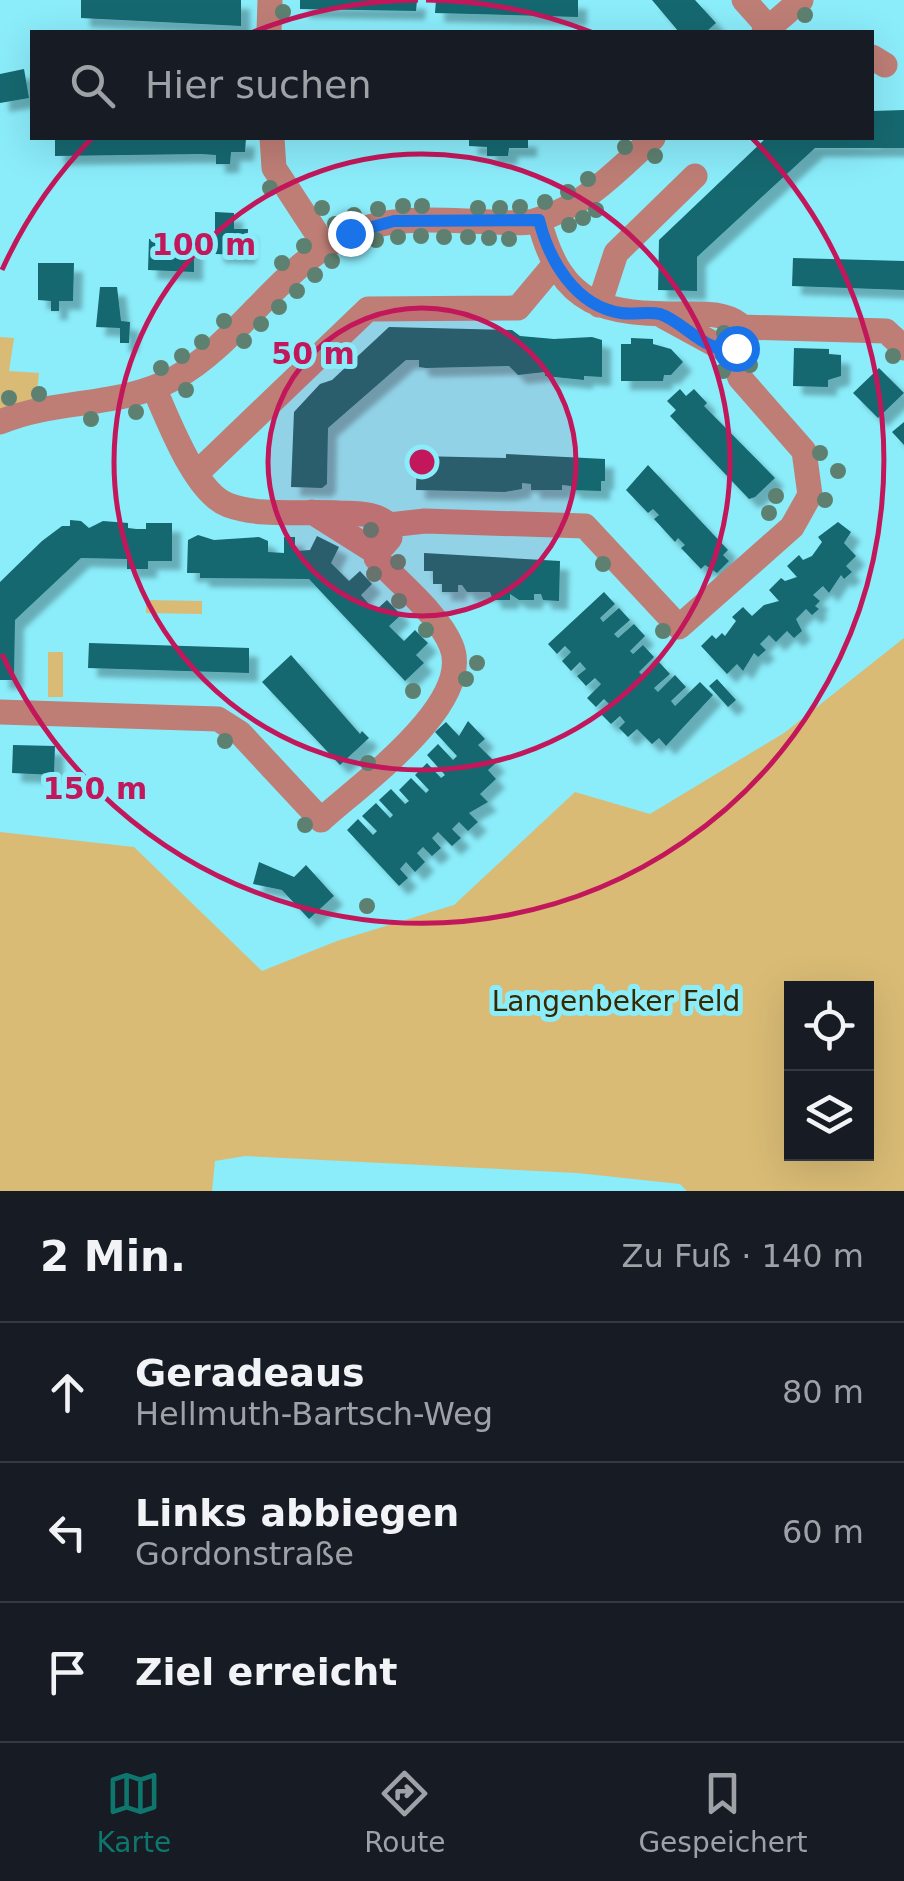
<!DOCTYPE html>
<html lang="de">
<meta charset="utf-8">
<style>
body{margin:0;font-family:"DejaVu Sans",sans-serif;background:#242831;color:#f1f3f6}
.controls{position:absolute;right:30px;bottom:30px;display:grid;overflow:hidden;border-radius:0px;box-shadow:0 10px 40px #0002}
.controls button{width:90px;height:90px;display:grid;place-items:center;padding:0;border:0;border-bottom:2px solid #363941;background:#171b24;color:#f1f3f6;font:50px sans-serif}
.stop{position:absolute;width:30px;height:30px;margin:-22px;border:8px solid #1a73e8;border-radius:50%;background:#fff}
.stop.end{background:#1a73e8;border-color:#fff;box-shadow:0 2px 10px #0008}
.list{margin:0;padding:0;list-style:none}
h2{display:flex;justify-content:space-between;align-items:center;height:130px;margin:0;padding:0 40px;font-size:42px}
h2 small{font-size:32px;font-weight:400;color:#9ea1a6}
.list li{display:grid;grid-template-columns:65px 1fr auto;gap:30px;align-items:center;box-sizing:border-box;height:140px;padding:0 40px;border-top:2px solid #363941}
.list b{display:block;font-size:38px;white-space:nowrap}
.list p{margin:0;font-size:32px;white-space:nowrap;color:#9ea1a6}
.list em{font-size:32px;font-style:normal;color:#9ea1a6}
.icon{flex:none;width:55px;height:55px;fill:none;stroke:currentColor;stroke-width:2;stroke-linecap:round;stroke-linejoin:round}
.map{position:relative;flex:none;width:904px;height:1191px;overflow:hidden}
.search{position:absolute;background:#171b24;box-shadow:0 10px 40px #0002;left:30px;right:30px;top:30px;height:110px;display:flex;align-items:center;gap:25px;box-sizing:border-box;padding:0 35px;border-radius:0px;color:#9ea1a6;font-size:38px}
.sheet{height:550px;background:#171b24}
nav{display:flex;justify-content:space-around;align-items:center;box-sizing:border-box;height:140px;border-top:2px solid #363941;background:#171b24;font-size:28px;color:#9ea1a6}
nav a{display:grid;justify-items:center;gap:5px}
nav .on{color:#0f766e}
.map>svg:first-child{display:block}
</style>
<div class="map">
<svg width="904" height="1191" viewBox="0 0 904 1191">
<defs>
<filter id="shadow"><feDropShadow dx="9" dy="9" stdDeviation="2.5" flood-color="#0004"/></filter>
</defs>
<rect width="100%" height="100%" fill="#8becfa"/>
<path fill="#d9bb75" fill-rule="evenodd" d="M0 337 14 338 9 371 39 373 36 400 0 416Z
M146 600 202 601V614L146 613Z
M904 638V1191H687L680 1184 577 1173 245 1156 215 1161 212 1191H0V832L134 847 262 971 337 941 454 905 575 792 650 814 784 733ZM866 988V1154H792V988Z
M48 652H63V697H48Z"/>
<path fill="#146770" filter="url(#shadow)" d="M81 0H241V26L81 18Z
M300 0H417L416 11 300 9Z
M436 0H578V17L435 13Z
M652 0H695L716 23 706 32H679Z
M24 69 29 98 0 103V74Z
M904 110V148H815L697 257V291L658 290 659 240 766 138H872V111Z
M55 138H246L245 152H231L230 164H216V155L201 154 55 156Z
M469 138H528V148H509L508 156H487V147L469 146Z
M215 212 234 213V229H248L247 255 215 254Z
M149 239 194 241V272L148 270Z
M793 258 904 261V290L792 286Z
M38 263H74L73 301H59V311H51V301L38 300Z
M100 287H117L121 321 130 322 129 343H120V328L96 327Z
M389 327 512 330 520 336 554 339 592 337 602 340V377L584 376V380L545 376V372L518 375 509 366 426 368 419 367V360H406L328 428 327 484 322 488 291 487 294 412 320 384 332 380Z
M631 338 653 339V344L671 349 683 362 671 375H664L663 381H621V344H631Z
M794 348 829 349V354L841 355V376L828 380V387L793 386Z
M879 368 904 393 878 418 853 393Z
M680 389 686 396 694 389 707 403 704 406 775 478 755 497 749 499 670 416 676 410 667 401Z
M904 422V445L892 432Z
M506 454 605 459V481H601V491L571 490V486L562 485V490H531V484L522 483V489L505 492 416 490 417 456 506 458Z
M648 465 728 550 723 555 729 561 717 573 705 565 701 569 681 548 685 545 678 538 675 542 654 519 659 515 653 509 648 513 626 490Z
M70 520 81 521 89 528 103 521 128 523V528L136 529H146V523H172V561H148V569H127V559L81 558 15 620 14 680H0V582L42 541 62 526H70Z
M838 522 851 532 844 543 856 556 846 566 852 572 844 579 841 575 829 593 823 586 813 595 820 601 815 606 819 609 812 615 806 609 796 619 802 631 794 638 787 631 776 642 769 635 760 644 766 650 758 657 754 653 743 671 737 664 727 674 701 646 712 635 716 639 722 633 725 636 736 621 732 617 743 607 752 616 764 605 779 601 769 590 781 578 785 581 797 577 787 566 799 555 803 560 812 556 822 542 818 537Z
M198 535 214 540 259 537 268 541V552L284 553V537H295V551L310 550 317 536 339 547 331 563 349 581 360 571 372 584 361 595 375 611 387 600 401 615 389 626 404 641 415 630 428 643 416 655 424 663 405 681 309 579 200 578V573H187L188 540Z
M424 553 560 561 559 601 543 600 541 594H534V600H519L510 594V600H493L490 592H467L462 585H458V592H442V584H433V571H424Z
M604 592 615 604 600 618 603 622 619 608 630 620 614 634 618 638 634 624 645 636 630 651 633 654 643 645 654 657 639 672 643 676 658 661 670 674 654 688 658 692 675 675 686 687 671 701 675 706 700 682 713 695 666 746 659 738 652 744 637 729 628 737 619 728 625 722 620 716 611 724 601 714 611 706 604 699 596 707 587 698 601 684 595 678 586 686 577 676 586 669 580 662 571 671 562 661 571 652 565 646 557 654 548 644Z
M89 643 249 648V673L88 668Z
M291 655 360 734 362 731 369 738 340 765 262 682Z
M717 679 736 700 728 707 709 686Z
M468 721 485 739 478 745 496 763 488 770 496 779 480 794 488 802 469 813 478 822 468 831 459 822 452 829 461 838 452 846 438 832 432 838 441 848 432 856 423 847 417 853 425 862 415 872 406 862 400 869 408 878 399 886 347 830 358 819 373 835 377 831 362 816 376 803 390 818 393 815 379 800 391 789 405 804 409 801 399 790 411 778 426 793 429 790 415 775 427 763 441 778 445 775 427 755 438 744 453 760 457 756 435 732 446 722 459 736Z
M13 745 55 746 54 775 12 773Z
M259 862 294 877 306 865 334 896 309 919 282 890 253 884Z"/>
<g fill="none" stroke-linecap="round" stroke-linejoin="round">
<path stroke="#be7e76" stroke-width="25" d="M744 0 769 28
M269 32 270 0
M764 32 801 0
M872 57 885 65
M272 138 274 168 325 246
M539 220C562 309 605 314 686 314 705 314 724 313 739 324L742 337 735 348 725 350 659 314
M599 305 616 253 695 176
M741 327 886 331 904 348
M154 388C168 419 195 493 228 505 260 517 304 511 338 513 356 514 375 512 389 525L390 538 383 546 369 548 312 512
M0 422C58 398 119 408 175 378 241 341 280 265 349 234 394 214 444 221 491 222 506 222 523 225 537 220 585 206 617 171 653 138
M196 474 368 309 518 308 554 265
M389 525 425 521 585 526 679 627 792 527 810 495 804 451 740 378 730 350
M0 712 218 719 240 733 321 820C359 785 476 703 451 645 438 614 400 584 376 558L375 548"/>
</g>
<g fill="#5d8070">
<circle cx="283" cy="12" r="8"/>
<circle cx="805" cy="15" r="8"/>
<circle cx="625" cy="147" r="8"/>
<circle cx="655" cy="156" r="8"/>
<circle cx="588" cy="179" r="8"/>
<circle cx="270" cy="188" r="8"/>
<circle cx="568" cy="192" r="8"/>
<circle cx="545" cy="202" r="8"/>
<circle cx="403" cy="206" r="8"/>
<circle cx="422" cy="206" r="8"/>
<circle cx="520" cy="207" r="8"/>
<circle cx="322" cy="208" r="8"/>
<circle cx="478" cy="208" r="8"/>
<circle cx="500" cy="208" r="8"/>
<circle cx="378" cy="209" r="8"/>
<circle cx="596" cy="210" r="8"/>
<circle cx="354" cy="215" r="8"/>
<circle cx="583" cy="218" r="8"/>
<circle cx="335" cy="224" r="8"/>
<circle cx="569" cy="225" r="8"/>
<circle cx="421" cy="236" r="8"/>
<circle cx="398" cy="237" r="8"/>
<circle cx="444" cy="237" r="8"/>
<circle cx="468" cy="237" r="8"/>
<circle cx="489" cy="238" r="8"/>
<circle cx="509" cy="239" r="8"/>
<circle cx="376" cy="240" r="8"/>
<circle cx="304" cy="246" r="8"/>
<circle cx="353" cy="248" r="8"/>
<circle cx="332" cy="261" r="8"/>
<circle cx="282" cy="263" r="8"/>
<circle cx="315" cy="275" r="8"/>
<circle cx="297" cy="291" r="8"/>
<circle cx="279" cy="307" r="8"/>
<circle cx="224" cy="321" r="8"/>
<circle cx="261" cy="324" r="8"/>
<circle cx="724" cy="333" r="8"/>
<circle cx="244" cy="341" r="8"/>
<circle cx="202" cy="342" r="8"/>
<circle cx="182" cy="356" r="8"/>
<circle cx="893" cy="356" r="8"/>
<circle cx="750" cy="365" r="8"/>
<circle cx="161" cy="368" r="8"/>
<circle cx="723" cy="371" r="8"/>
<circle cx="186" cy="390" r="8"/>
<circle cx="39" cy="394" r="8"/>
<circle cx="9" cy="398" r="8"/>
<circle cx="136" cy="412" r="8"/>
<circle cx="91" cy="419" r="8"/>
<circle cx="820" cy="453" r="8"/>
<circle cx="838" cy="471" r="8"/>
<circle cx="776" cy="496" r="8"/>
<circle cx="825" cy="500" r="8"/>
<circle cx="769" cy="513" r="8"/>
<circle cx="371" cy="530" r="8"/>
<circle cx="398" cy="562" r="8"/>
<circle cx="603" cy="564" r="8"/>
<circle cx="374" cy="574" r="8"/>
<circle cx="399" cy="601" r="8"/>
<circle cx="426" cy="630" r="8"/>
<circle cx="663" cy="631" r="8"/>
<circle cx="477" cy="663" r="8"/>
<circle cx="466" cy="679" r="8"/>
<circle cx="413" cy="691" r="8"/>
<circle cx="225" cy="741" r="8"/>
<circle cx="368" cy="763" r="8"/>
<circle cx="305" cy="825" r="8"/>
<circle cx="367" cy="906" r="8"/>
</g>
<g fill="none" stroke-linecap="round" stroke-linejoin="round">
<path stroke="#1a73e8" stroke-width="12" d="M350 233 394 221 539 220C549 260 575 306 621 313 633 315 648 311 660 314 685 322 707 356 736 348"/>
</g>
<circle cx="422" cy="462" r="154" fill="#c2185b" fill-opacity=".12"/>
<g fill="none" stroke="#c2185b" stroke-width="5">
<circle cx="422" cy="462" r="154"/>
<circle cx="422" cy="462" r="308"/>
<path d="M2 270A462 462 0 0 1 92 138M253 32A462 462 0 0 1 418 0M426 0A462 462 0 0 1 591 32M752 138A462 462 0 1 1 2 654"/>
</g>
<g text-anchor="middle" stroke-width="10" stroke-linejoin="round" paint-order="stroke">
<g font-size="28" fill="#372800" stroke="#8becfa">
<text x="616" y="1011">Langenbeker Feld</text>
</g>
</g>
<circle cx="422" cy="462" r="15" fill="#c2185b" stroke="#8becfa" stroke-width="5"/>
<g font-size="30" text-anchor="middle" font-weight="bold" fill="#c2185b" stroke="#8becfa" stroke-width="10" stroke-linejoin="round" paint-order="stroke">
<text x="204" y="255">100 m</text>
<text x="313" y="364">50 m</text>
<text x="95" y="799">150 m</text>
</g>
</svg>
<div class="controls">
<button><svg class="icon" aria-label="locate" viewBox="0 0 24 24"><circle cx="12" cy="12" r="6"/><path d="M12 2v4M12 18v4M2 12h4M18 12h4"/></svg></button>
<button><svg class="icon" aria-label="layers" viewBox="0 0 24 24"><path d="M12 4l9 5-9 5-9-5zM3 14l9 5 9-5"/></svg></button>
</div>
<div class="stop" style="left:736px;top:348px"></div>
<div class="stop end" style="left:350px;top:233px"></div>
<div class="search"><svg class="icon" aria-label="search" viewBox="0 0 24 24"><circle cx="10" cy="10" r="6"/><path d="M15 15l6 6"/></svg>Hier suchen</div>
</div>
<section class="sheet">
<h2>2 Min.<small>Zu Fuß · 140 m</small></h2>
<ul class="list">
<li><svg class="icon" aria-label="ahead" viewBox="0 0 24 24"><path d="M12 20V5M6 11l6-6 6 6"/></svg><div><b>Geradeaus</b><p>Hellmuth-Bartsch-Weg</p></div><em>80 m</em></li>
<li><svg class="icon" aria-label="left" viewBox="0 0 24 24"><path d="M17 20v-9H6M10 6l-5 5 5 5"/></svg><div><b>Links abbiegen</b><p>Gordonstraße</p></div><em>60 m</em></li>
<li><svg class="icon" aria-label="arrive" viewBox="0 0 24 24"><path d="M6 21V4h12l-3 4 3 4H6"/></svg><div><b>Ziel erreicht</b></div></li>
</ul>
</section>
<nav>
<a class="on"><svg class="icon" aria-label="map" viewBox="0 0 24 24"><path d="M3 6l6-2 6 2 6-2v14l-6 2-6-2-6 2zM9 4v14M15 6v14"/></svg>Karte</a>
<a><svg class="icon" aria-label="directions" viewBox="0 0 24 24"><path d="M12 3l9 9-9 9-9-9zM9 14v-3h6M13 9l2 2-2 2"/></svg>Route</a>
<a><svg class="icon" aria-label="saved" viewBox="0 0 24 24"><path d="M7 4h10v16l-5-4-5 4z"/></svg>Gespeichert</a>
</nav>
